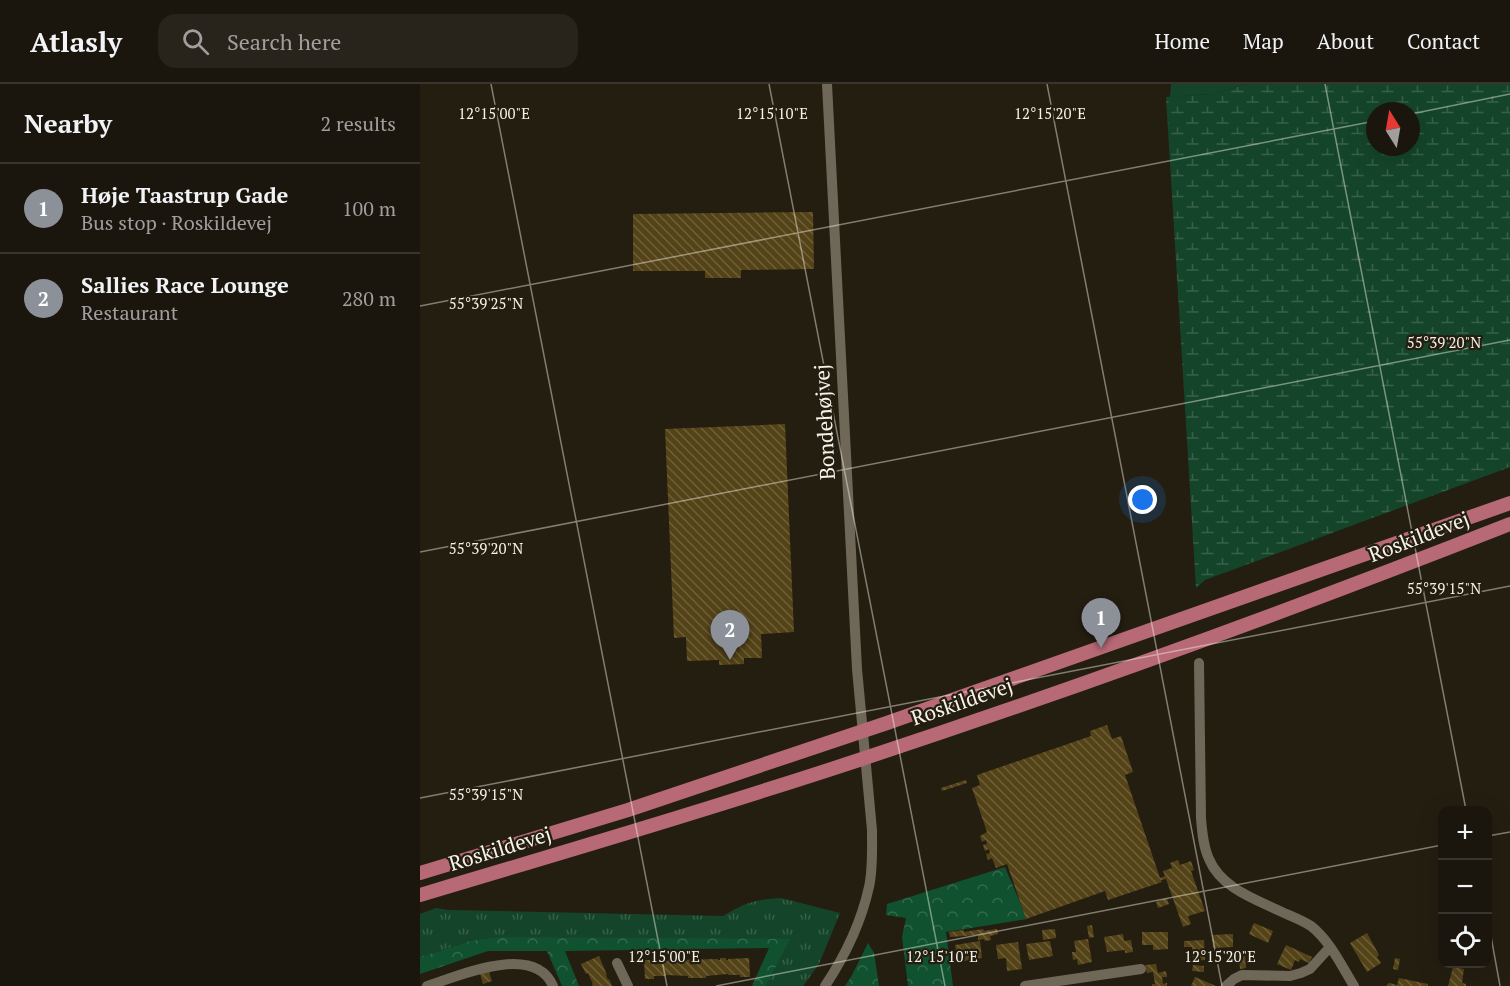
<!DOCTYPE html>
<meta charset="utf-8">
<style>
body{margin:0;font-family:"PT Serif",serif;background:#28231b;color:#f1f3f6}
.controls{position:absolute;right:18px;bottom:18px;display:grid;overflow:hidden;border-radius:12px;box-shadow:0 6px 24px #0002}
.controls button{width:54px;height:54px;display:grid;place-items:center;padding:0;border:0;border-bottom:2px solid #39352e;background:#1b160d;color:#f1f3f6;font:30px sans-serif}
.compass{position:absolute;left:946px;top:18px;width:54px;height:54px;border-radius:50%;background:#1b160d;box-shadow:0 6px 24px #0002;rotate:349deg}
.you{position:absolute;left:723px;top:416px;width:21px;height:21px;margin:-15px;border:4px solid #fff;border-radius:50%;background:#1a73e8;box-shadow:0 0 0 9px #1a73e833}
.badge{display:grid;place-items:center;width:39px;height:39px;border-radius:50%;background:#8c9099;color:#fff;font-size:20px;font-weight:700}
.pin{position:absolute;translate:-50% -50px;filter:drop-shadow(0 2px 3px #0008)}
.pin::after{content:'';position:absolute;top:32px;width:21px;height:18px;background:inherit;clip-path:polygon(0 0,100% 0,50% 100%)}
.list{margin:0;padding:0;list-style:none}
h2{display:flex;justify-content:space-between;align-items:center;height:78px;margin:0;padding:0 24px;font-size:26px}
h2 small{font-size:20px;font-weight:400;color:#a09f9d}
.list li{display:grid;grid-template-columns:39px 1fr auto;gap:18px;align-items:center;box-sizing:border-box;height:90px;padding:0 24px;border-top:2px solid #39352e}
.list b{display:block;font-size:22px;white-space:nowrap}
.list p{margin:0;font-size:20px;white-space:nowrap;color:#a09f9d}
.list em{font-size:20px;font-style:normal;color:#a09f9d}
.icon{flex:none;width:33px;height:33px;fill:none;stroke:currentColor;stroke-width:2;stroke-linecap:round;stroke-linejoin:round}
.map{position:relative;flex:none;width:1090px;height:902px;overflow:hidden}
header{display:flex;align-items:center;gap:36px;box-sizing:border-box;height:84px;padding:0 30px;background:#1b160d;border-bottom:2px solid #39352e}
header strong{font-size:28px}
nav{display:flex;gap:33px;margin-inline-start:auto;font-size:21px}
.search{width:420px;height:54px;background:#28231b;display:flex;align-items:center;gap:15px;box-sizing:border-box;padding:0 21px;border-radius:18px;color:#a09f9d;font-size:22px}
main{display:flex}
aside{flex:1;background:#1b160d}
.map>svg:first-child{display:block}
</style>
<header>
<strong>Atlasly</strong>
<div class="search"><svg class="icon" aria-label="search" viewBox="0 0 24 24"><circle cx="10" cy="10" r="6"/><path d="M15 15l6 6"/></svg>Search here</div>
<nav><a>Home</a><a>Map</a><a>About</a><a>Contact</a></nav>
</header>
<main>
<aside>
<h2>Nearby<small>2 results</small></h2>
<ul class="list">
<li><span class="badge">1</span><div><b>Høje Taastrup Gade</b><p>Bus stop · Roskildevej</p></div><em>100 m</em></li>
<li><span class="badge">2</span><div><b>Sallies Race Lounge</b><p>Restaurant</p></div><em>280 m</em></li>
</ul>
</aside>
<div class="map">
<svg width="1090" height="902" viewBox="0 0 1090 902">
<defs>
<pattern id="grass-tufts" width="24" height="20" patternUnits="userSpaceOnUse" patternTransform="scale(1.5)"><rect width="24" height="20" fill="#14452a"/><path d="M3 7l-1-3M5 7V3M7 7l1-3M15 17l-1-3M17 17v-4M19 17l1-3" fill="none" stroke="#376049"/></pattern>
<pattern id="forest-crowns" width="20" height="18" patternUnits="userSpaceOnUse" patternTransform="scale(1.5)"><rect width="20" height="18" fill="#10512f"/><path d="M2 6a3 3 0 1 1 6 0M12 15a3 3 0 1 1 6 0" fill="none" stroke="#336a4d"/></pattern>
<pattern id="wetland-marsh" width="20" height="14" patternUnits="userSpaceOnUse" patternTransform="scale(1.5)"><rect width="20" height="14" fill="#14452a"/><path d="M1 5h8M5 5V1M11 12h8M15 12V8" fill="none" stroke="#376049"/></pattern>
<pattern id="building-back-hatch" width="6" height="6" patternUnits="userSpaceOnUse" patternTransform="scale(1.5)"><rect width="6" height="6" fill="#554318"/><path d="M-1 5l2 2M0 0l6 6M5-1l2 2" fill="none" stroke="#6e5f3a"/></pattern>
</defs>
<rect width="100%" height="100%" fill="#241e11"/>
<path fill="url(#grass-tufts)" d="M361 814 420 829 399 880 383 902H346L369 856 50 857 0 873V830L16 824 28 826 303 832C324 819 336 815 361 814Z"/>
<path fill="url(#forest-crowns)" d="M585 783 607 835 526 848 533 902H488L482 853 486 834 466 831 467 820Z
M82 853 370 855 346 902H332L349 864 145 867 159 902H142L127 867H68L0 890V873L50 857Z
M448 859 454 869 459 902H425L431 893Z"/>
<path fill="url(#wetland-marsh)" fill-rule="evenodd" d="M827 0H1090V383L785 496 776 504 746 13 794 10ZM955 27H991V63H955Z"/>
<path fill="#14452a" d="M751 0H827L794 10 750 13Z"/>
<path fill="url(#building-back-hatch)" d="M393 128 394 185 321 186V194H285V187H213V130Z
M365 340 374 548 341 550 342 574H324V580L299 581V576L267 577 266 553 254 554 245 345Z
M687 641 692 655 701 652 713 688 705 691 740 794 745 792 743 787 752 784 750 779 758 776 760 781 771 777 774 786 771 787 785 827 768 832 771 840 763 843 746 795 741 796 742 798 688 816 685 807 606 835 587 780 576 784 572 774 568 776 566 770 570 769 569 765 565 767 563 761 567 760 566 756 562 758 560 752 567 748 552 704 560 701 557 691 671 652 670 647Z
M546 696 547 699 522 707 521 704Z
M747 814 749 820 738 824 736 818Z
M834 839 853 847 848 859 829 850Z
M672 841 674 853 669 854 667 842Z
M563 845 564 847 577 845 578 850 570 852 571 856 565 857 564 855 558 856V851L530 853 529 848 544 846V848Z
M635 845 636 854 623 856 622 846Z
M722 848H748V865L733 866V861H722Z
M947 849 959 871 957 873 961 879 947 888 930 859Z
M703 850 704 857 711 856 713 868 705 869V866L687 868 684 853Z
M813 850V863L793 864 792 851Z
M668 855 672 878 658 881 657 875 653 876 652 868H656L654 857Z
M784 856 785 876 773 877 772 863H764V857Z
M560 857 562 874 538 878 535 861Z
M630 857 633 872 609 876 606 860Z
M598 858 602 885 587 887 586 874 578 875 576 861Z
M866 861 892 873 889 879 880 875 879 878 875 876 871 886 857 880Z
M825 870 826 884 820 885 819 871Z
M179 872 187 891H186L188 896 189 895 192 902H173L172 899 173 897 172 898 168 889 166 890 161 880Z
M300 874H306V876H308V875L329 874 330 893H320V891H308V890L286 892V894H268V892L246 891V892H234V895H225L224 876H245V877H248V875H253V877H256V876L298 875V876H300Z
M975 874 980 875 978 886 973 885Z
M736 880 738 889 746 887 747 893H742L743 900 747 899V902H732V900H735L733 888 727 889 725 881Z
M773 881 784 882V888L772 887Z
M1033 883 1044 885 1042 899 1046 900V902H1028Z
M69 888 72 897 63 900 60 890Z
M775 893 796 902H771Z
M979 894 1008 900V902H966L969 899 977 901Z"/>
<g fill="none" stroke-linecap="round" stroke-linejoin="round">
<path stroke="#6f6859" stroke-width="10" d="M779 579 781 734C782 747 783 762 789 775 801 804 835 815 862 828 871 832 882 836 891 842 910 857 921 881 934 902
M197 879 208 902
M7 902C39 892 114 858 133 902
M405 902C425 872 441 839 449 803 453 785 452 765 452 746L437 585 407 0
M605 902 721 885
M806 902 814 895 822 891 870 892 881 889 890 885 910 863"/>
<path stroke="#b76976" stroke-width="14" d="M0 789 208 726 467 639 1090 419
M0 811C148 767 296 723 442 675 660 603 876 524 1090 440"/>
</g>
<path fill="none" stroke="#f6f2e9" stroke-width="1.5" stroke-opacity="0.45" d="M71 0 247 902M349 0 525 902M627 0 802 902M905 0 1046 726M991 30 1090 10M0 222 955 37M0 468 1090 256M0 714 1090 502M1068 752 1090 748M1068 836 1080 902M296 902 1022 761"/>
<g text-anchor="middle" stroke-width="4.5" stroke-linejoin="round" paint-order="stroke">
<g font-size="21" fill="#f6f2e9" stroke="#241e11">
<text transform="translate(405 338) rotate(-93)" y="7">Bondehøjvej</text>
<text transform="translate(999 453) rotate(-21)" y="7">Roskildevej</text>
<text transform="translate(542 618) rotate(-19)" y="7">Roskildevej</text>
<text transform="translate(80 765) rotate(-17)" y="7">Roskildevej</text>
</g>
</g>
<g font-size="15" text-anchor="middle" fill="#f6f2e9" stroke="#241e11" stroke-width="4.5" stroke-linejoin="round" paint-order="stroke">
<text x="74" y="35">12°15'00"E</text>
<text x="352" y="35">12°15'10"E</text>
<text x="630" y="35">12°15'20"E</text>
<text x="66" y="225">55°39'25"N</text>
<text x="1024" y="264">55°39'20"N</text>
<text x="66" y="470">55°39'20"N</text>
<text x="1024" y="510">55°39'15"N</text>
<text x="66" y="716">55°39'15"N</text>
<text x="244" y="878">12°15'00"E</text>
<text x="522" y="878">12°15'10"E</text>
<text x="800" y="878">12°15'20"E</text>
</g>
</svg>
<div class="controls">
<button>+</button>
<button>−</button>
<button><svg class="icon" aria-label="locate" viewBox="0 0 24 24"><circle cx="12" cy="12" r="6"/><path d="M12 2v4M12 18v4M2 12h4M18 12h4"/></svg></button>
</div>
<svg class="compass" viewBox="-18 -18 36 36"><path d="M0-13l5 13h-10z" fill="#e53935"/><path d="M0 13l5-13h-10z" fill="#a09f9d"/></svg>
<div class="you"></div>
<div class="pin badge" style="left:681px;top:564px">1</div>
<div class="pin badge" style="left:310px;top:576px">2</div>
</div>
</main>
